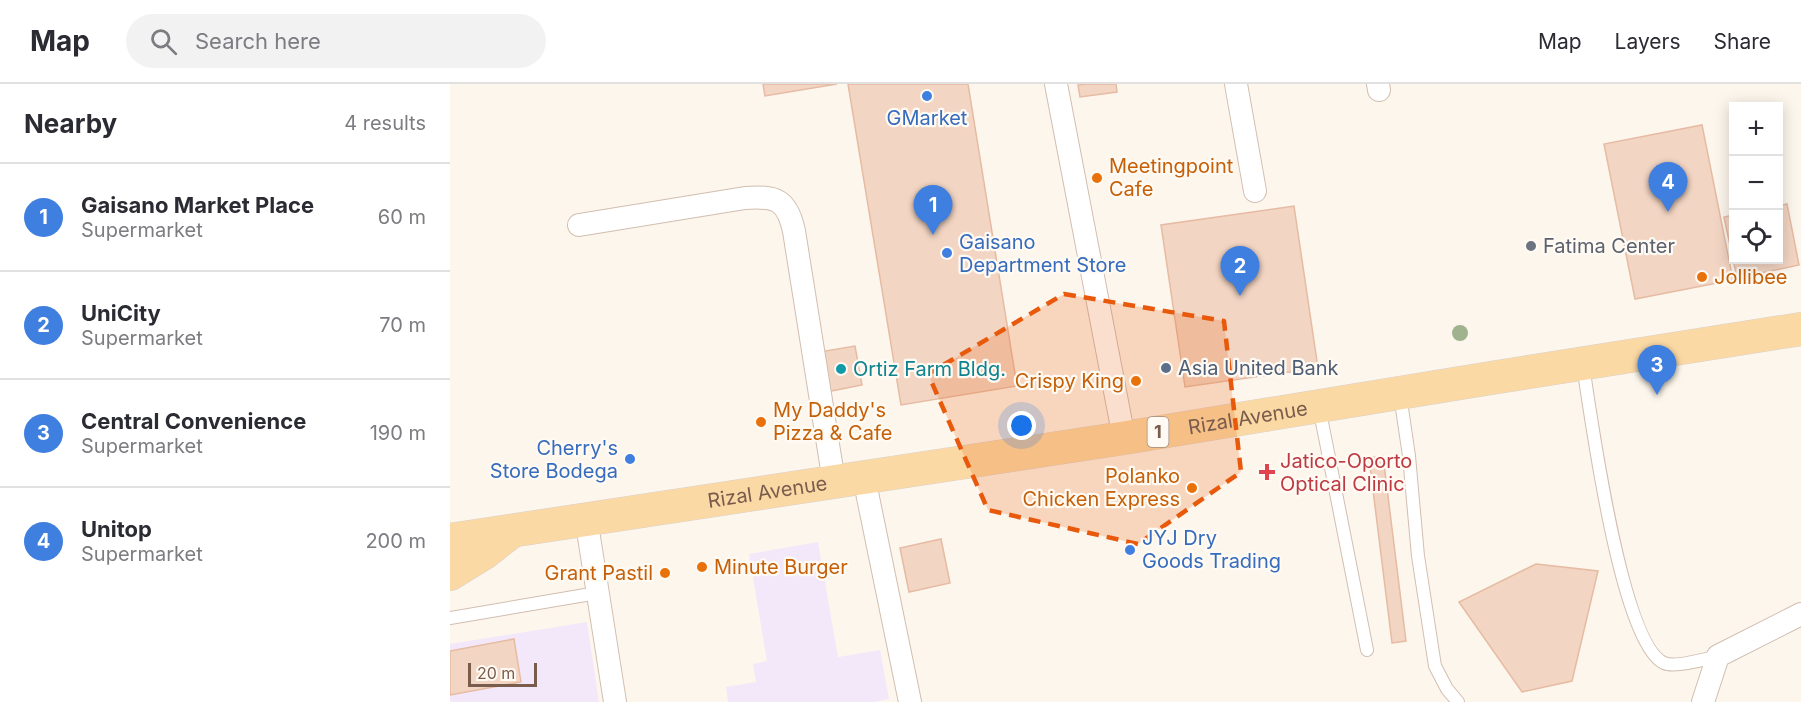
<!DOCTYPE html>
<meta charset="utf-8">
<style>
body{margin:0;font-family:Inter,sans-serif;background:#f2f2f3;color:#2b2b33}
.controls{position:absolute;right:18px;top:18px;display:grid;overflow:hidden;border-radius:0px;box-shadow:0 3px 15px #0003}
.controls button{width:54px;height:54px;display:grid;place-items:center;padding:0;border:0;border-bottom:2px solid #e1e1e2;background:#fff;color:#2b2b33;font:30px sans-serif}
.scale{position:absolute;left:18px;bottom:15px;width:69px;box-sizing:border-box;padding-left:6px;border:3px solid #7a5c4d;border-top:0;font-size:16px;line-height:21px;white-space:nowrap;color:#7a5c4d;-webkit-text-stroke:4px #fffaf3;paint-order:stroke}
.you{position:absolute;left:572px;top:342px;width:21px;height:21px;margin:-15px;border:4px solid #fff;border-radius:50%;background:#1a73e8;box-shadow:0 0 0 9px #1a73e833}
.badge{display:grid;place-items:center;width:39px;height:39px;border-radius:50%;background:#e76f51;color:#fff;font-size:20px;font-weight:700}
.pin{position:absolute;translate:-50% -50px;filter:drop-shadow(0 2px 3px #0008)}
.pin::after{content:'';position:absolute;top:32px;width:21px;height:18px;background:inherit;clip-path:polygon(0 0,100% 0,50% 100%)}
.list{margin:0;padding:0;list-style:none}
h2{display:flex;justify-content:space-between;align-items:center;height:78px;margin:0;padding:0 24px;font-size:26px}
h2 small{font-size:20px;font-weight:400;color:#7c7c81}
.list li{display:grid;grid-template-columns:39px 1fr auto;gap:18px;align-items:center;box-sizing:border-box;height:108px;padding:0 24px;border-top:2px solid #e1e1e2}
.list b{display:block;font-size:22px;white-space:nowrap}
.list p{margin:0;font-size:20px;white-space:nowrap;color:#7c7c81}
.list em{font-size:20px;font-style:normal;color:#7c7c81}
.icon{flex:none;width:33px;height:33px;fill:none;stroke:currentColor;stroke-width:2;stroke-linecap:round;stroke-linejoin:round}
.map{position:relative;flex:none;width:1351px;height:618px;overflow:hidden}
header{display:flex;align-items:center;gap:36px;box-sizing:border-box;height:84px;padding:0 30px;background:#fff;border-bottom:2px solid #e1e1e2}
header strong{font-size:28px}
nav{display:flex;gap:33px;margin-inline-start:auto;font-size:21px}
.search{width:420px;height:54px;background:#f2f2f3;display:flex;align-items:center;gap:15px;box-sizing:border-box;padding:0 21px;border-radius:33px;color:#7c7c81;font-size:22px}
main{display:flex}
aside{flex:1;background:#fff}
.map>svg:first-child{display:block}
</style>
<header>
<strong>Map</strong>
<div class="search"><svg class="icon" aria-label="search" viewBox="0 0 24 24"><circle cx="10" cy="10" r="6"/><path d="M15 15l6 6"/></svg>Search here</div>
<nav><a>Map</a><a>Layers</a><a>Share</a></nav>
</header>
<main>
<aside>
<h2>Nearby<small>4 results</small></h2>
<ul class="list">
<li><span class="badge" style="background:#3f7fe0">1</span><div><b>Gaisano Market Place</b><p>Supermarket</p></div><em>60 m</em></li>
<li><span class="badge" style="background:#3f7fe0">2</span><div><b>UniCity</b><p>Supermarket</p></div><em>70 m</em></li>
<li><span class="badge" style="background:#3f7fe0">3</span><div><b>Central Convenience</b><p>Supermarket</p></div><em>190 m</em></li>
<li><span class="badge" style="background:#3f7fe0">4</span><div><b>Unitop</b><p>Supermarket</p></div><em>200 m</em></li>
</ul>
</aside>
<div class="map">
<svg width="1351" height="618" viewBox="0 0 1351 618">
<rect width="100%" height="100%" fill="#fdf6ec"/>
<path fill="#f3e8fa" d="M368 458 388 573 430 566 439 615 424 618H278L276 603 306 598 303 580 317 577 299 470Z
M137 538 149 618H0V560Z"/>
<path fill="#f3d5c3" stroke="#e6bba3" stroke-width="1.5" d="M313 0H387L315 12Z
M398 0H518L567 302 451 321Z
M637 0H666L667 8 630 13 628 1Z
M1252 41 1283 196 1185 215 1154 60Z
M1337 120 1349 181 1287 194 1274 133 1284 131V176H1328V122Z
M844 122 868 284 735 303 711 141Z
M405 262 412 301 376 308 369 268Z
M933 372 956 557 942 559 919 374Z
M491 455 500 499 459 508 450 464Z
M1086 480 1148 487 1122 597 1072 608 1009 518Z
M64 555 71 598 0 611V567Z"/>
<g fill="none" stroke-linecap="round" stroke-linejoin="round">
<defs>
<path id="service" d="M1133 282C1141 332 1171 560 1214 579 1225 584 1256 575 1268 572
M950 311 959 372 968 472 985 582 997 605 1008 618
M869 323 917 566
M0 534 147 509"/>
<path id="minor" d="M606 0 674 354
M786 0 805 107
M928 0 929 6
M129 141 295 114C326 112 337 115 344 147L384 398
M414 394 460 618
M136 434 165 618
M1253 618 1268 572 1351 530"/>
<g id="primary">
<path id="s1" d="M0 456 674 354 1041 294 1351 245"/>
<path d="M0 490 34 469 61 448"/>
</g>
</defs>
<use href="#service" stroke="#d1beb0" stroke-width="14"/>
<use href="#minor" stroke="#d1beb0" stroke-width="24"/>
<use href="#primary" stroke="#dad1cd" stroke-width="34"/>
<use href="#service" stroke="#fff" stroke-width="12"/>
<use href="#minor" stroke="#fff" stroke-width="22"/>
<use href="#primary" stroke="#fbd9a5" stroke-width="33"/>
</g>
<circle fill="#a0b28e" cx="1010" cy="249" r="8"/>
<path fill="#e8590c" fill-opacity="0.2" stroke="#e8590c" stroke-width="4.5" stroke-dasharray="12 8" stroke-linejoin="round" d="M614 210 774 237 791 388 688 460 538 426 478 290Z"/>
<g fill="#3f7fe0" stroke="#fffaf3" stroke-width="2">
<circle cx="477" cy="12" r="6"/>
<circle cx="497" cy="169" r="6"/>
<circle cx="180" cy="375" r="6"/>
<circle cx="680" cy="466" r="6"/>
</g>
<g fill="#e8710a" stroke="#fffaf3" stroke-width="2">
<circle cx="647" cy="94" r="6"/>
<circle cx="1252" cy="193" r="6"/>
<circle cx="686" cy="297" r="6"/>
<circle cx="311" cy="338" r="6"/>
<circle cx="742" cy="404" r="6"/>
<circle cx="252" cy="483" r="6"/>
<circle cx="215" cy="489" r="6"/>
</g>
<circle fill="#6b7280" stroke="#fffaf3" stroke-width="2" cx="1081" cy="162" r="6"/>
<circle fill="#5c6f8a" stroke="#fffaf3" stroke-width="2" cx="716" cy="284" r="6"/>
<circle fill="#0f9aa8" stroke="#fffaf3" stroke-width="2" cx="391" cy="285" r="6"/>
<path fill="#e0444e" stroke="#fffaf3" stroke-width="2" d="M814 379h6v6h6v6h-6v6h-6v-6h-6v-6h6z"/>
<g text-anchor="middle" stroke-width="4.5" stroke-linejoin="round" paint-order="stroke">
<rect fill="#fffaf3" stroke="#a28b7f" stroke-width="1.5" x="697.5" y="333" width="21" height="30" rx="4.5"/>
<g font-size="18" font-weight="bold" fill="#7a5c4d">
<text x="708" y="354">1</text>
</g>
<g font-size="20" fill="#366cbe" stroke="#fffaf3" text-anchor="start">
<text x="477" y="41" text-anchor="middle">GMarket</text>
<text x="509" y="165">Gaisano<tspan x="509" dy="23">Department Store</tspan></text>
<text x="168" y="371" text-anchor="end">Cherry's<tspan x="168" dy="23">Store Bodega</tspan></text>
<text x="692" y="461">JYJ Dry<tspan x="692" dy="23">Goods Trading</tspan></text>
</g>
<g font-size="20" fill="#c56008" stroke="#fffaf3" text-anchor="start">
<text x="659" y="89">Meetingpoint<tspan x="659" dy="23">Cafe</tspan></text>
<text x="1264" y="200">Jollibee</text>
<text x="674" y="304" text-anchor="end">Crispy King</text>
<text x="323" y="333">My Daddy's<tspan x="323" dy="23">Pizza &amp; Cafe</tspan></text>
<text x="730" y="399" text-anchor="end">Polanko<tspan x="730" dy="23">Chicken Express</tspan></text>
<text x="264" y="490">Minute Burger</text>
<text x="203" y="496" text-anchor="end">Grant Pastil</text>
</g>
<g font-size="20" fill="#5b616d" stroke="#fffaf3" text-anchor="start">
<text x="1093" y="169">Fatima Center</text>
</g>
<g font-size="20" fill="#4e5e75" stroke="#fffaf3" text-anchor="start">
<text x="728" y="291">Asia United Bank</text>
</g>
<g font-size="20" fill="#0d838f" stroke="#fffaf3" text-anchor="start">
<text x="403" y="292">Ortiz Farm Bldg.</text>
</g>
<g font-size="20" fill="#7a5c4d" stroke="#fffaf3">
<text dy="7" stroke="none"><textPath href="#s1" startOffset="807">Rizal Avenue</textPath></text>
<text dy="7" stroke="none"><textPath href="#s1" startOffset="321">Rizal Avenue</textPath></text>
</g>
<g font-size="20" fill="#be3a42" stroke="#fffaf3" text-anchor="start">
<text x="830" y="384">Jatico-Oporto<tspan x="830" dy="23">Optical Clinic</tspan></text>
</g>
</g>
</svg>
<div class="controls">
<button>+</button>
<button>−</button>
<button><svg class="icon" aria-label="locate" viewBox="0 0 24 24"><circle cx="12" cy="12" r="6"/><path d="M12 2v4M12 18v4M2 12h4M18 12h4"/></svg></button>
</div>
<div class="scale">20 m</div>
<div class="you"></div>
<div class="pin badge" style="left:483px;top:151px;background:#3f7fe0">1</div>
<div class="pin badge" style="left:790px;top:212px;background:#3f7fe0">2</div>
<div class="pin badge" style="left:1207px;top:311px;background:#3f7fe0">3</div>
<div class="pin badge" style="left:1218px;top:128px;background:#3f7fe0">4</div>
</div>
</main>
